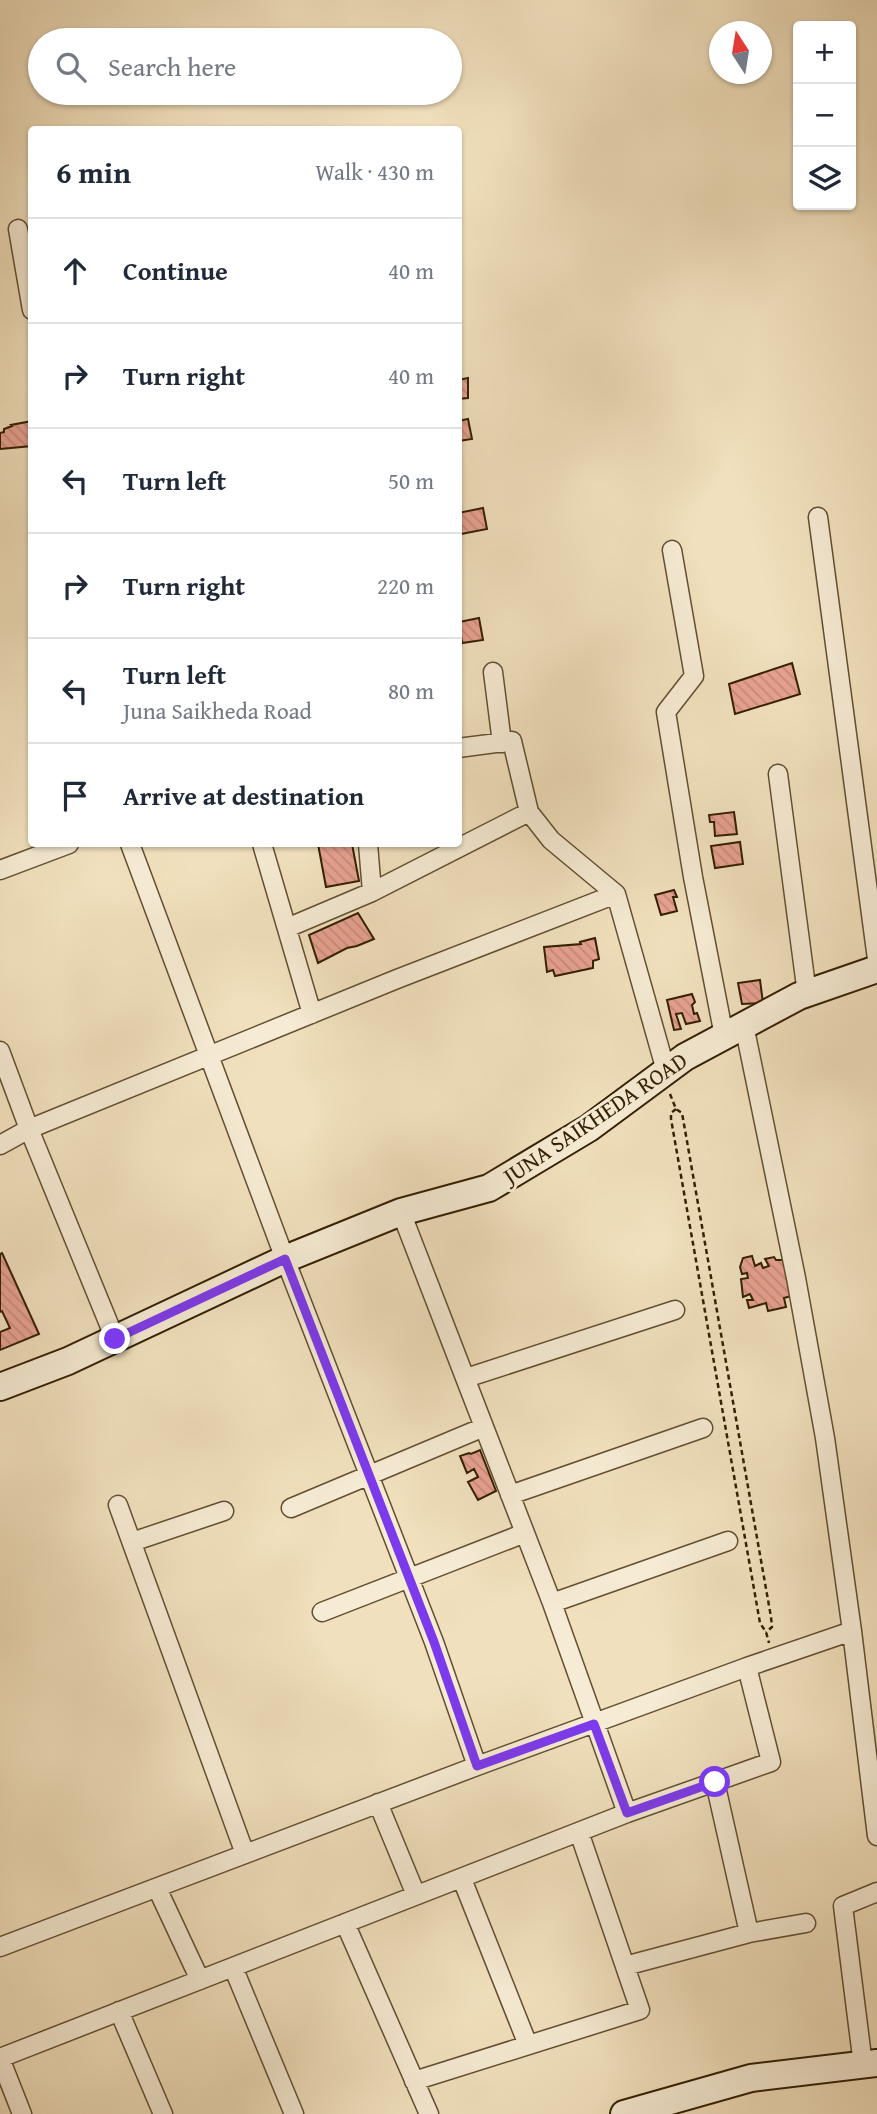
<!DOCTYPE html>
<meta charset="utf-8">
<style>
body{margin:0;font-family:"Gentium Book Plus",serif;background:#f2f2f3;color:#1f2937}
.controls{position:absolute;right:21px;top:21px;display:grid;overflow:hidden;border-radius:7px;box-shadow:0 2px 5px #0004}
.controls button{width:63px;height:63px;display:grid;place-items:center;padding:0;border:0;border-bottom:2px solid #e0e1e3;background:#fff;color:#1f2937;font:35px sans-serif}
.compass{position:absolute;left:709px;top:21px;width:63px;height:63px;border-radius:50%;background:#fff;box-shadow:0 2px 5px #0004;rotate:348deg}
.stop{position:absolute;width:21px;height:21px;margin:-16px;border:5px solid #7c3aed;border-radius:50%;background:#fff}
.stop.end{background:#7c3aed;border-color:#fff;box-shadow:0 2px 7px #0008}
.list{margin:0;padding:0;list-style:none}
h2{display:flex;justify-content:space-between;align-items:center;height:91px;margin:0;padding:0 28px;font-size:30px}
h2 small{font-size:23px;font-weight:400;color:#747a83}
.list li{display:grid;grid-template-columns:46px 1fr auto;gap:21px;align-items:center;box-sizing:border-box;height:105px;padding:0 28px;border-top:2px solid #e0e1e3}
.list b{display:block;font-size:26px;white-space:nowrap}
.list p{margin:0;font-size:23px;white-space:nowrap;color:#747a83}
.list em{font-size:23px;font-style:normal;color:#747a83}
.icon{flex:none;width:38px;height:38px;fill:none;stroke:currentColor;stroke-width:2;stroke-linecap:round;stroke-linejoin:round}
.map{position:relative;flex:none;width:877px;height:2114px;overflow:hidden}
.search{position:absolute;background:#fff;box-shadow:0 2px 5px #0004;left:28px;top:28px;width:434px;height:77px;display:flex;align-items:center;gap:18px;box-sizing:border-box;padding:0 24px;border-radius:38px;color:#747a83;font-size:26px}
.panel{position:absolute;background:#fff;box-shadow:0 2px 5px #0004;left:28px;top:126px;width:434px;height:721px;border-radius:7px}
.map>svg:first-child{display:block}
</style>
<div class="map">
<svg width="877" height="2114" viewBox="0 0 877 2114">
<defs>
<pattern id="building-back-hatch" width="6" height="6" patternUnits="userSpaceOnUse" patternTransform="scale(1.75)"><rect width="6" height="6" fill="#e8a291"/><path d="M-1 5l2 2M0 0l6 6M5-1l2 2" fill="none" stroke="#c78b7b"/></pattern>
</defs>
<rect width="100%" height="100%" fill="#f1e0bd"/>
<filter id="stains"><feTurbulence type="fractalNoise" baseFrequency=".00286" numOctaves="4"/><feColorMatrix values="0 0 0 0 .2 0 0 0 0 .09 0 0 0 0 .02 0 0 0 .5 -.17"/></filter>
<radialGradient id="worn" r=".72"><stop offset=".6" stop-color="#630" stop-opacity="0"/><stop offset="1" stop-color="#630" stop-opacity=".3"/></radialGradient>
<path fill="url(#building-back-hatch)" stroke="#321f02" stroke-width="2" d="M468 378V398L458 399V380Z
M468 419 472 439 458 441V421Z
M32 421V446L0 449V433L4 432V429L12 426 11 425Z
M483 508 487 529 461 534 458 513Z
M479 618 483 640 462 643 459 622Z
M792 663 800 694 735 714 729 684Z
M734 812 737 834 715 836 714 822H710L709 815Z
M740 842 743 864 715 868 711 846Z
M318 844H352L359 881 326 887Z
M674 890 677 897H673L677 911 661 915 655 895Z
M358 913 374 939 357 946 347 948 318 963 309 935Z
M595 938 599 959 593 961V968L555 976 553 970 547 972 544 947 581 944 580 942Z
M760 980 763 1003 742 1004 738 983Z
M692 994 695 1002 692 1005 694 1014 697 1013 700 1021 686 1024 682 1013 676 1014 681 1029 674 1030 667 1000Z
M2 1253 39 1334 0 1350V1332L10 1328 2 1311 0 1312V1254Z
M752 1256 755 1266 761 1263 763 1268 769 1266 765 1259 774 1257 776 1260H784L791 1296 784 1298 786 1307 768 1311 766 1303 749 1308 747 1300H753L750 1294 743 1297 741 1279 748 1278 747 1273 742 1274 740 1267 743 1258Z
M480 1450 496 1491 478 1500 468 1482 478 1477 474 1469 467 1473 460 1456 469 1453 471 1454Z"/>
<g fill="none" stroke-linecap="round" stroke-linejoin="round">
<defs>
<path id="street" d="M18 229 32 310
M818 517 877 959
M672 550 694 676 666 712 693 877 724 1036
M493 672 502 743
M458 748 512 741 529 812 551 840 616 894 666 1071
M778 774 807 994
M130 844 285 1259 434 1642 477 1766
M262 844 312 1014
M368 844 372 892
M0 870 69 844
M287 928 372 892 529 812
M744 1025 796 1278 825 1438 852 1631 747 1667
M0 1051 29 1129 397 979 616 894
M0 1145 29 1129 115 1339
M401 1212 552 1603 627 1813
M466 1378 675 1310
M510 1495 703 1428
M118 1505 245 1854
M291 1508 484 1427
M132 1542 224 1511
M552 1603 728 1541
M322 1612 525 1533
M852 1631 877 1836
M715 1782 749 1933
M378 1803 416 1895
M462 1879 528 2045
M157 1888 200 1980
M345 1923 429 2114
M0 1947 477 1766 747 1667 771 1762 627 1813 0 2058
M625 1966 749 1933 806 1923
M233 1967 294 2114
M119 2011 163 2114
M0 2058 22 2114
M863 2065 843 1906 877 1892
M414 2081 640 2010 579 1832"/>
<path id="secondary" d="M0 1387 68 1361 285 1259 401 1212 489 1188 589 1128 685 1057 799 996 877 969
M624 2114 751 2078 877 2063"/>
</defs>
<use href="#street" stroke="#624f31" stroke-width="21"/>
<use href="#secondary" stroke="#321f02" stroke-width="30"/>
<path stroke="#321f02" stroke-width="2.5" stroke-dasharray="5 3.5" stroke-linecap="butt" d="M670 1094 676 1109 682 1113 771 1617 772 1627 766 1632
M676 1109 671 1113V1119L760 1623 766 1632 769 1643"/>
<use href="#street" stroke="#f6ebd4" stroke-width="18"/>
<use href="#secondary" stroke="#f6ebd4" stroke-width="26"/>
</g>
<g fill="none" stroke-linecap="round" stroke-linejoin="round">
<path stroke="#7c3aed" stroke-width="9" d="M115 1339 285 1259 434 1642 477 1766 594 1724 627 1813 715 1782"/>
</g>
<g text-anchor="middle" stroke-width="6" stroke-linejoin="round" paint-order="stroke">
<g font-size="23" fill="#321f02" stroke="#f6ebd4">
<text transform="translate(595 1118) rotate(-34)" y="8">JUNA SAIKHEDA ROAD</text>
</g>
</g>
<rect width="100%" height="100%" filter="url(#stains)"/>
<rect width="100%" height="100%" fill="url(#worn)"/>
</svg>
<div class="controls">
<button>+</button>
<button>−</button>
<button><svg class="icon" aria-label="layers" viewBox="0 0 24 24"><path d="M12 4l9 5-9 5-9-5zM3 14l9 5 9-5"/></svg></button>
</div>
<svg class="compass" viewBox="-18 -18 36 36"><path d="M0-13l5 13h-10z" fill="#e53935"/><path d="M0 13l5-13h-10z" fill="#747a83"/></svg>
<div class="stop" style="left:715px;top:1782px"></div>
<div class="stop end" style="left:115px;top:1339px"></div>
<div class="search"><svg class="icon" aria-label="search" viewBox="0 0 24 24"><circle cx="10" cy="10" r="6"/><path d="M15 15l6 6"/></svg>Search here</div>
<section class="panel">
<h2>6 min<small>Walk · 430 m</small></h2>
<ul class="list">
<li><svg class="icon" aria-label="ahead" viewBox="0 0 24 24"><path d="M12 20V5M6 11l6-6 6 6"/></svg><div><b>Continue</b></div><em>40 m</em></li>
<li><svg class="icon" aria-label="right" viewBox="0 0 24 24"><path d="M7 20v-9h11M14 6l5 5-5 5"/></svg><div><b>Turn right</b></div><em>40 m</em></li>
<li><svg class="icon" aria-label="left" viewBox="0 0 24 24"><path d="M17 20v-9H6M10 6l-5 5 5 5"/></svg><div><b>Turn left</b></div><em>50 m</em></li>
<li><svg class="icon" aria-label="right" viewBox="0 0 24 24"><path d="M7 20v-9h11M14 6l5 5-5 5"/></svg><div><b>Turn right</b></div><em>220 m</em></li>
<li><svg class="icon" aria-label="left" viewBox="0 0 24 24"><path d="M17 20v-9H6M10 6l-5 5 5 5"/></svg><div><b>Turn left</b><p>Juna Saikheda Road</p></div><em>80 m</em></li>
<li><svg class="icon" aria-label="arrive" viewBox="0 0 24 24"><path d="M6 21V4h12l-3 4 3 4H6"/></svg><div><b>Arrive at destination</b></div></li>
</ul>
</section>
</div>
